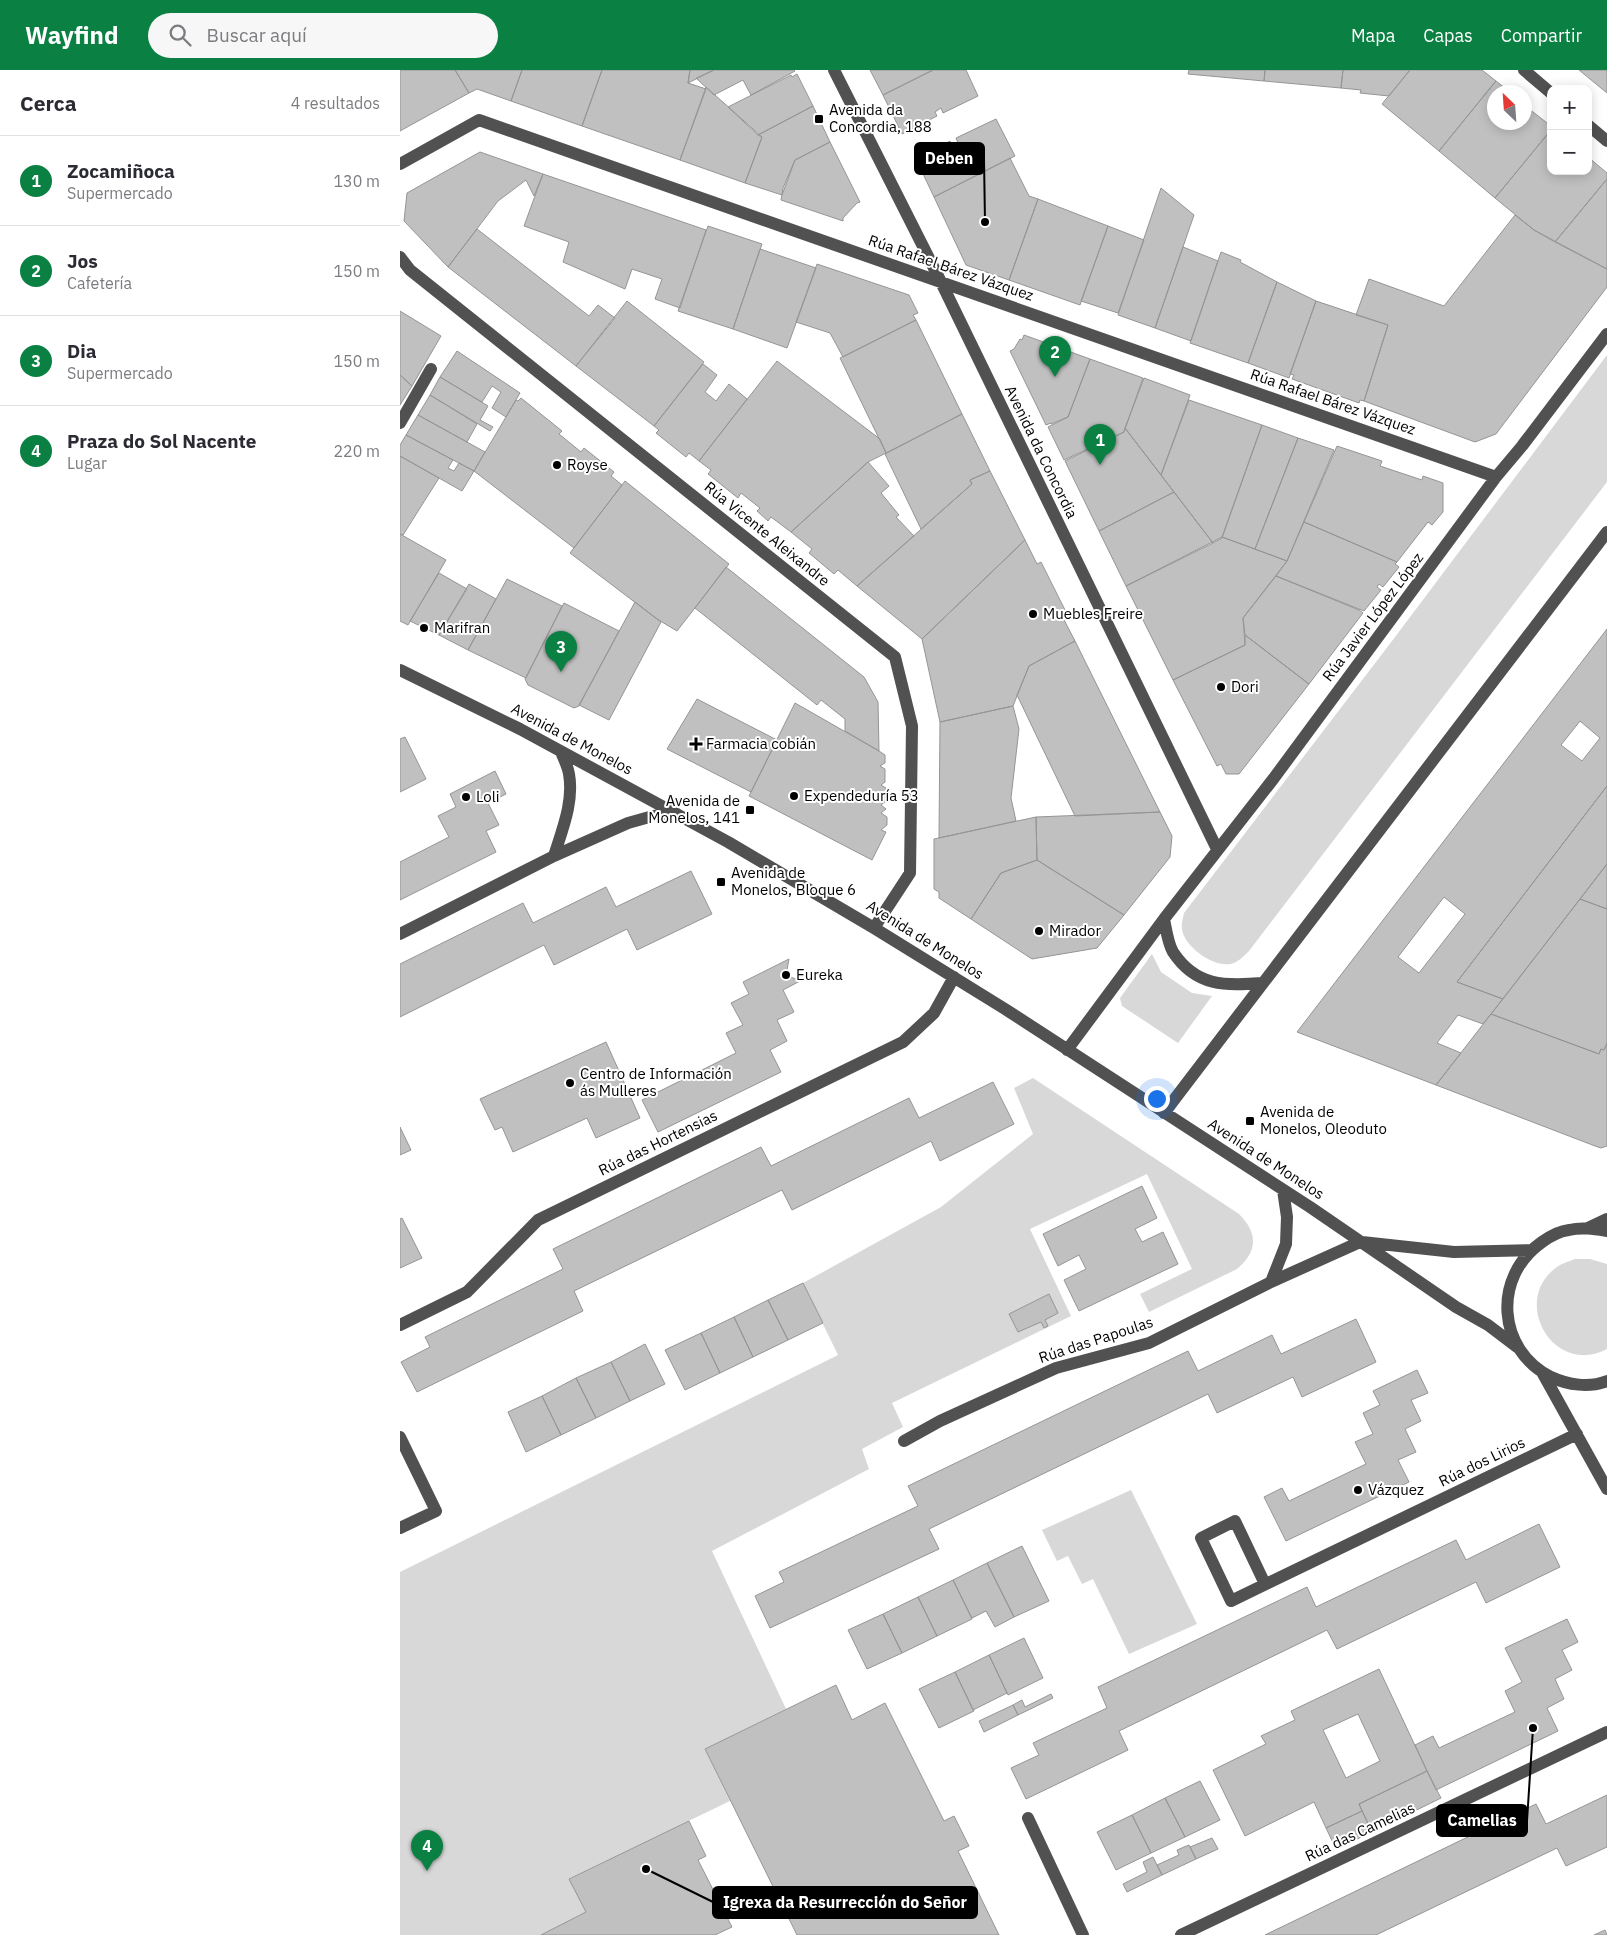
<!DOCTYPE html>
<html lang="es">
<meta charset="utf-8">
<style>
body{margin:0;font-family:"IBM Plex Sans",sans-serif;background:#f7f7f7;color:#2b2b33}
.controls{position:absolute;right:15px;top:15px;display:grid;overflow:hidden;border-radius:10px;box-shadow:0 2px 12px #0003}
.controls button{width:45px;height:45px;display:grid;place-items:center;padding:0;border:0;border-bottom:1px solid #e1e1e2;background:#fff;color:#2b2b33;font:25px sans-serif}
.compass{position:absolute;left:1087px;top:15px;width:45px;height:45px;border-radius:50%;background:#fff;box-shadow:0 2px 12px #0003;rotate:335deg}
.you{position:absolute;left:756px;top:1028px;width:18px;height:18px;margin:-12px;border:4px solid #fff;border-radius:50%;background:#1a73e8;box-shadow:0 0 0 8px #1a73e833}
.badge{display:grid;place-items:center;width:32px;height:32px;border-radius:50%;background:#0b8043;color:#fff;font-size:16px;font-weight:700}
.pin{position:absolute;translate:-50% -41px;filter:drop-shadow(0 1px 2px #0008)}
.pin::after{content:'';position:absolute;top:26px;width:18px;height:15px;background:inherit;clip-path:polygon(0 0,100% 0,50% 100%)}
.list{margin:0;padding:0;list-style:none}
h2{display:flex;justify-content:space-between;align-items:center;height:65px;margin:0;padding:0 20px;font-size:21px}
h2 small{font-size:16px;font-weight:400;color:#7c7c81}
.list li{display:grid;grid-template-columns:32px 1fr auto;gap:15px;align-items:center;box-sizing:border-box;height:90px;padding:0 20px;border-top:1px solid #e1e1e2}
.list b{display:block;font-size:19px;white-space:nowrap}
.list p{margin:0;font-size:16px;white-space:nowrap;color:#7c7c81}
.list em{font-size:16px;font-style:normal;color:#7c7c81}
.icon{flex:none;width:28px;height:28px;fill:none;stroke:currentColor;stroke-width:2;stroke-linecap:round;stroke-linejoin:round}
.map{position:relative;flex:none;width:1207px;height:1865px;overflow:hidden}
header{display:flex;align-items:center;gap:30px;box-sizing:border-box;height:70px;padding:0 25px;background:#0b8043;color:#fff}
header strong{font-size:24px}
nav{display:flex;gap:28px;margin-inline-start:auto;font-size:18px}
.search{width:350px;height:45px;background:#f7f7f7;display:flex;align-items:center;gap:12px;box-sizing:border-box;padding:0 18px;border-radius:28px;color:#7c7c81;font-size:19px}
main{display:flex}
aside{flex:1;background:#fff}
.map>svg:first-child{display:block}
</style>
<header>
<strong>Wayfind</strong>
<div class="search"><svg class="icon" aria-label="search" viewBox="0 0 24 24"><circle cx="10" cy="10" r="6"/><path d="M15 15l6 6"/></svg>Buscar aquí</div>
<nav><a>Mapa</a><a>Capas</a><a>Compartir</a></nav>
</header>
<main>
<aside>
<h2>Cerca<small>4 resultados</small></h2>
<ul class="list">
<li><span class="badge">1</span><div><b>Zocamiñoca</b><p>Supermercado</p></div><em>130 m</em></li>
<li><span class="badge">2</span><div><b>Jos</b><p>Cafetería</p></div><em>150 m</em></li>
<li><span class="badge">3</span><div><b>Dia</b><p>Supermercado</p></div><em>150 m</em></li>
<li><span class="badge">4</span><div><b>Praza do Sol Nacente</b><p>Lugar</p></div><em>220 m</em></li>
</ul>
</aside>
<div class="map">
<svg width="1207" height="1865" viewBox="0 0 1207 1865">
<rect width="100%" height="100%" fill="#fff"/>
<path fill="#d8d8d8" d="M1207 285V412L849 881C845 885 839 891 834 893 816 900 784 877 782 859 781 854 783 848 784 843L992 571Z
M752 884 761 902 792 923 812 926 778 973 722 936 720 928Z
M633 1008 839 1144C858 1163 858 1181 837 1199L749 1242 740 1224 792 1199 747 1104 630 1159 671 1246 492 1333 503 1357 462 1379 469 1399 312 1481 386 1639 305 1679 330 1731 170 1808 186 1842 141 1865H0V1502L438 1285 403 1213 541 1137 633 1064 614 1018Z
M1175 1189H1190L1207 1194V1279C1152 1308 1108 1227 1160 1195 1164 1193 1170 1191 1175 1189Z
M731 1420 797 1554 729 1584 693 1509 682 1514 668 1486 657 1491 642 1460Z"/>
<path fill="#c0c0c0" stroke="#959595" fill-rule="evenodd" d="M0 0H55L69 23 0 61Z
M55 0H122L111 31 77 19 69 23Z
M122 0H202L182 56 111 31Z
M202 0H290L288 13 306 19 280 90 182 56Z
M290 0H314L288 13Z
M314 0H394L395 1 351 25 343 10 314 25 296 8Z
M470 0H533L483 25Z
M533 0H566L578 26 543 43 541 38 535 42 537 46 502 64 483 25Z
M789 0H865L864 11 788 4Z
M865 0H943L941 18 864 11Z
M943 0H1010L989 26 960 23 961 20 941 18Z
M1010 0H1082L1096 11 1039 81 982 34Z
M1179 0H1207V23Z
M397 4 413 36 358 65 328 37 391 5 392 7Z
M1096 11 1110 22H1094V52H1124V35L1151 56V60L1095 128 1039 81Z
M306 17 362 67 345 113 280 90Z
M413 36 430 72 395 90 382 125 345 113 362 67 358 65Z
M596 49 615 86 534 127 516 89 550 71 552 76 558 73 556 68Z
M1151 60V101H1188V87L1207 103V109L1155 172 1134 160 1095 128Z
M430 72 460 132 457 133 443 148V151L381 130 383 118 395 90Z
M80 82 143 104 134 126 126 110 98 131 48 197 4 151 7 123Z
M610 88 629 126 638 129 609 210 566 195 534 127Z
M143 104 306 160 280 238 255 229 262 209 232 199 225 219 163 192 169 172 124 156Z
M1207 109V199L1155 172Z
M761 118 794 145 755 258 718 245Z
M638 129 708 156 680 235 609 210Z
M1115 145 1134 160 1207 199V217L1096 364 1075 372 964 331 988 255 956 245 969 209 1044 236Z
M308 156 362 174 333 259 278 241Z
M708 156 744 170 718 243 681 231Z
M77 159 189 246 198 235 215 248 176 296 48 197Z
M783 177 818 191 791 271 755 258Z
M360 179 416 198 387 278 333 259Z
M821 182 841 190 840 192 877 212 848 293 790 273Z
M417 194 509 225 518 243 513 245 516 250 443 287 430 263 396 252Z
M877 212 916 231 889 308 848 293Z
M227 231 304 292 254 356 176 296Z
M916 231 988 255 964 331 960 330 959 333 892 309 894 305 890 304Z
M0 241 41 266 12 316 0 305Z
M516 250 562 344 486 383 440 288Z
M624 265 690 289 668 347 651 354V353L646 355 610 281 614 279 620 269 622 270Z
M57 281 120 323 106 347 92 338 101 322 92 316 82 332 40 307Z
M690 289 743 308 724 362 664 390 648 357 668 347Z
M377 291 480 369 486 383 468 392 391 462 371 447 368 451 357 441 360 438 341 423 338 428 308 404 311 400 299 391Z
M303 294 317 305 305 322 316 331 329 314 347 329 299 391 289 383 286 387 256 363 259 360 254 356Z
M0 305 12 316 0 335Z
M40 307 88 336 80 350 93 357 90 361 30 325Z
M744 308 790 325 761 405 725 358Z
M30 325 77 354 67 372 18 345Z
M121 328 162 361 159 364 181 382 184 378 214 402 211 406 222 415 174 478 74 401 116 330 118 331Z
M789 330 862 355 822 468 813 473 761 405Z
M562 344 590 401 570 410 572 414 521 459 485 384Z
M18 345 85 382 74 401 6 365Z
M862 355 898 368 855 479 822 467Z
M725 358 774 422 699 461 665 391 724 362Z
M6 365 53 390 48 398 54 401 59 393 74 401 62 421 0 386V375Z
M898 368 934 380 887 491 855 479Z
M937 376 982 391 980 396 1022 410 1023 406 1043 413V442L1032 455 1028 452 997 492 904 452Z
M0 386 39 408 3 465 0 464Z
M468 392 489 416 481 423 499 445 496 447 514 466 457 516 438 500 434 504 409 483 412 479 391 462Z
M590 401 625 470 522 569 457 516 572 414 570 410Z
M225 411 329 494 277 561 257 549 170 483Z
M774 422 813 473 726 516 699 461Z
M904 452 997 492 995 494 999 497 983 517 979 514 977 517 981 520 964 541 876 506 887 491Z
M0 464 46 490 8 555 0 551Z
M822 467 887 491 843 548 845 575 773 610 726 516Z
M625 470 637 494 641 492 667 544 662 546 675 571 629 596 613 636 540 652 522 569Z
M326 497 464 607 478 632 479 681 445 661V649L421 630 417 635 295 538Z
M39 503 67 519 39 565 10 551Z
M876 506 959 540 963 543 909 614 845 565 843 548Z
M107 509 162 536 126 608 68 580Z
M69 514 96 529 68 580 39 565Z
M235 532 261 552 209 650 179 635Z
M164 533 219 561 179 636 174 638 128 615 125 609Z
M1207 559V716L1057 912 1103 929 1083 954 1058 945 1037 973 1061 983 1036 1015 897 962ZM1180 651 1200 668 1182 691 1161 675ZM1044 827 1065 844 1019 903 998 887Z
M845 565 909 614 839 704H826L821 694 817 696 773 610 845 575Z
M675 571 750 722 760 742 675 746 617 625 629 596Z
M297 629 377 670 351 722 267 679Z
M395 633 479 681 485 685V693L480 696 485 699V712L481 715 486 718V731L481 735 486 739 481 743 487 747V755L481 760 486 762 472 790 349 726Z
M613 636 619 659 611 728 616 751 539 768 540 652Z
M5 667 26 709 0 722V669Z
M95 701 106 724 88 733 99 755 86 761 96 782 0 830V792L49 767 38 746 56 737 50 724Z
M1207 716V794L1103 929 1057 912Z
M760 742 772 766 770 787 724 845 637 790 636 747Z
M636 747 637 790 601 803 571 849 539 828V822L534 819V769Z
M637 790 724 845 697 878 632 889 571 849 601 803Z
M1207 794V839L1180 829Z
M291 801 312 844 237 880 227 859 154 895 144 875 0 947V894L123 833 133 853 206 817 216 837Z
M1180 829 1207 839V973L1204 980 1201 979 1199 984 1091 944Z
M389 889 386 905 400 911 383 920 394 942 377 950 387 971 370 980 381 1002 258 1062 242 1030 336 983 326 963 343 955 331 933 349 924 343 912Z
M1091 944 1199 984 1201 979 1204 980 1207 973V1076L1201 1078 1195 1076 1036 1015Z
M206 972 240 1048 196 1068 187 1048 113 1082 102 1057 95 1060 80 1029Z
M593 1012 614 1054 540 1091 531 1071 392 1140 382 1120 174 1221 183 1241 17 1322 1 1292 30 1277 25 1267 163 1199 153 1179 361 1077 371 1096 509 1028 519 1048Z
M0 1057 11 1080 0 1085Z
M742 1116 757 1148 735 1159 742 1172 763 1162 778 1194 679 1241 664 1210 686 1199 679 1185 658 1196 643 1164Z
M2 1148 22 1188 0 1198V1149Z
M403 1213 423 1253 388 1270 368 1230Z
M649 1224 658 1243 645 1250 648 1256 644 1258 641 1252 618 1262 609 1244Z
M368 1230 388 1270 353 1287 334 1247Z
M334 1247 353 1287 320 1303 301 1263Z
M956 1249 976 1292 902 1327 893 1307 817 1343 808 1324 529 1459 539 1479 370 1558 355 1526 384 1512 379 1502 518 1436 508 1416 788 1281 798 1301 872 1265 881 1284Z
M301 1263 320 1303 285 1320 265 1280Z
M245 1274 265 1314 230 1331 211 1292Z
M211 1292 230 1331 196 1348 176 1308Z
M1017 1300 1028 1323 1011 1330 1021 1351 1005 1359 1016 1382 998 1390 1009 1412 886 1471 864 1427 882 1418 889 1431 966 1394 955 1372 973 1364 963 1343 980 1335 973 1321Z
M176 1308 196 1348 161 1365 142 1326Z
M142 1326 161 1365 126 1382 108 1342Z
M1139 1454 1160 1497 1086 1533 1076 1512 937 1579 927 1560 719 1661 728 1680 626 1729 611 1698 639 1685 633 1673 707 1638 698 1617 907 1517 916 1537 1056 1470 1066 1490Z
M622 1476 649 1531 614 1547 587 1493Z
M587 1493 614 1547 595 1557 586 1541 572 1548 553 1510Z
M553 1510 572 1549 537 1566 518 1527Z
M518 1527 537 1566 502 1583 483 1544Z
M483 1544 502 1583 467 1599 448 1560Z
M1167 1549 1178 1572 1162 1580 1172 1600 1155 1609 1164 1629 1147 1638 1158 1661 1036 1720 1015 1675 1033 1666 1039 1678 1115 1642 1105 1621 1122 1612 1105 1578Z
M624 1568 643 1608 608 1625 589 1585Z
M589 1585 607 1623 573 1640 555 1602Z
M979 1599 1027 1701 959 1734 962 1741 926 1758 914 1732 845 1766 813 1700 866 1674 861 1666 895 1650 891 1641ZM958 1644 980 1691 946 1708 923 1660Z
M555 1602 574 1641 539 1658 519 1619Z
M436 1615 452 1650 485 1633 544 1751 554 1746 569 1776 558 1781 599 1865H397L305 1679Z
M651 1624 653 1628 618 1645 613 1635 622 1630 625 1637Z
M613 1635 618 1645 584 1662 579 1651Z
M1027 1701 1041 1728 972 1762 959 1734Z
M800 1711 820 1750 785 1767 765 1728Z
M1207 1725V1777L1166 1796 1157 1778 976 1865H865L1136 1734 1146 1754Z
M765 1728 785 1767 751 1783 732 1745Z
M962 1741 972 1762 936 1779 926 1758Z
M732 1745 751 1783 716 1800 697 1762Z
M289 1751 306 1786 298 1790 332 1857 315 1865H141L186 1842 169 1809Z
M812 1768 818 1779 796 1789 790 1777Z
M789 1775 796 1789 762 1805 757 1795 779 1785 777 1780Z
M753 1787 762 1805 727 1822 723 1814 747 1802 743 1792Z
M1205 1860 1207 1865H1194Z"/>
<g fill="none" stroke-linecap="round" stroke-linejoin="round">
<path stroke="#515151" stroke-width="12" d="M434 0 541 212 817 779
M1124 0 1151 23
M1188 55 1207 71
M0 94 79 50 1096 407
M0 187 10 200 495 587 512 656 510 803 474 858
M0 353 31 299
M0 600 120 659 328 772 474 858 605 939 910 1137 1056 1237 1088 1255 1117 1277
M154 786C162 760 174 732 169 704 168 697 164 689 161 682
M764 849C766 859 768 874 773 882 796 917 826 916 862 913
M0 864 154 786 228 753 253 746 277 744
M667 980 764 849 874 708 1096 407 1122 376 1207 264
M764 1043 1207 462
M1188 1158 1207 1149
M1207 1161C1194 1159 1182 1157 1169 1160 1160 1161 1149 1167 1142 1172 1092 1207 1097 1280 1151 1307 1168 1315 1189 1318 1207 1311
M962 1172 1054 1182 1131 1180
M871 1212 886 1174 887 1147 883 1120
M0 1255 67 1222 138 1150 503 972 534 943 554 907
M1142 1302 1207 1419
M0 1367 36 1441 0 1458
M504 1371 540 1351 656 1298 749 1273 871 1212 960 1172
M865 1514 835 1451 801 1468 831 1531 1177 1364
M628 1748 683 1865
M781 1865 1207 1662"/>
</g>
<g fill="#000" stroke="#fff" stroke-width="2">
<rect x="414" y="44" width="10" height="10" rx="2.5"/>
<circle cx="157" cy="395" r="5"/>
<circle cx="633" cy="544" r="5"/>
<circle cx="24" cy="558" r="5"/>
<circle cx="821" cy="617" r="5"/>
<path d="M293.5 666.5h5v5h5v5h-5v5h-5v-5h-5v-5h5z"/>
<circle cx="394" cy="726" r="5"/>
<circle cx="66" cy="727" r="5"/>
<rect x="345" y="735" width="10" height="10" rx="2.5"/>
<rect x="316" y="807" width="10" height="10" rx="2.5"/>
<circle cx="639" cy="861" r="5"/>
<circle cx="386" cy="905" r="5"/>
<circle cx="170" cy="1013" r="5"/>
<rect x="845" y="1046" width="10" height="10" rx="2.5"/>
<circle cx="958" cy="1420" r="5"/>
</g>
<g text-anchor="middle" stroke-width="4" stroke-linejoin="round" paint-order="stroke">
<g font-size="15" fill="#000" stroke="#fff" text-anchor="start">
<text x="429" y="45">Avenida da<tspan x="429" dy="17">Concordia, 188</tspan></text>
<text x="167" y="400">Royse</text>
<text x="643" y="549">Muebles Freire</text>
<text x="34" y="563">Marifran</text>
<text x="831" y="622">Dori</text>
<text x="306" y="679">Farmacia cobián</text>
<text x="404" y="731">Expendeduría 53</text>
<text x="76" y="732">Loli</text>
<text x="340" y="736" text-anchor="end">Avenida de<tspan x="340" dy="17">Monelos, 141</tspan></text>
<text x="331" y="808">Avenida de<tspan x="331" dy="17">Monelos, Bloque 6</tspan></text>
<text x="649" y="866">Mirador</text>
<text x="396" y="910">Eureka</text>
<text x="180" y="1009">Centro de Información<tspan x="180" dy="17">ás Mulleres</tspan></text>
<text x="860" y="1047">Avenida de<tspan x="860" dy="17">Monelos, Oleoduto</tspan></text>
<text x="968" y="1425">Vázquez</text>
</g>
<g font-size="15" fill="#000" stroke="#fff">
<text transform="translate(551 198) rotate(19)" y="5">Rúa Rafael Bárez Vázquez</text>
<text transform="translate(933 332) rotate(19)" y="5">Rúa Rafael Bárez Vázquez</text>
<text transform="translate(641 382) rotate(64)" y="5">Avenida da Concordia</text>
<text transform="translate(367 464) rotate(39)" y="5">Rúa Vicente Aleixandre</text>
<text transform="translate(973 547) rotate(-53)" y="5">Rúa Javier López López</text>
<text transform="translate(172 669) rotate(28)" y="5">Avenida de Monelos</text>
<text transform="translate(525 870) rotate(32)" y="5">Avenida de Monelos</text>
<text transform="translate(258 1073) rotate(-26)" y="5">Rúa das Hortensias</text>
<text transform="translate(866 1089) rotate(33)" y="5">Avenida de Monelos</text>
<text transform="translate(696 1270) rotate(-18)" y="5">Rúa das Papoulas</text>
<text transform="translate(1082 1392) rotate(-26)" y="5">Rúa dos Lirios</text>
<text transform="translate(960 1762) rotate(-25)" y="5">Rúa das Camelias</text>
</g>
</g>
<path fill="none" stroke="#000" stroke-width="2" d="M585 152L584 89M1133 1658L1127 1751M246 1799L313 1832"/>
<g fill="#000" stroke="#fff" stroke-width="2">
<circle cx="585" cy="152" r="5"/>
<circle cx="1133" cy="1658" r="5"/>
<circle cx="246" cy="1799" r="5"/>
</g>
<g fill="#000" stroke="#000" stroke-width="2">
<rect x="515" y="73" width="69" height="31" rx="5"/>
<rect x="1037" y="1735" width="90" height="31" rx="5"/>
<rect x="313" y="1817" width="264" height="31" rx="5"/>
</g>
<g font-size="16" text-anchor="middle" font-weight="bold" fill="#fff">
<text x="549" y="94">Deben</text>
<text x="1082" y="1756">Camelias</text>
<text x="445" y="1838">Igrexa da Resurrección do Señor</text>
</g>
</svg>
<div class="controls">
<button>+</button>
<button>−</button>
</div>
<svg class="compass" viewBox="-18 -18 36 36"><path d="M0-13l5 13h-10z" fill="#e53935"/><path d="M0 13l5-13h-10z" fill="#7c7c81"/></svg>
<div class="you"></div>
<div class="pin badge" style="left:700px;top:395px">1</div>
<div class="pin badge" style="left:655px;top:307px">2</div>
<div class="pin badge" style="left:161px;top:602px">3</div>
<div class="pin badge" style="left:27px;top:1801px">4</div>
</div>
</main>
